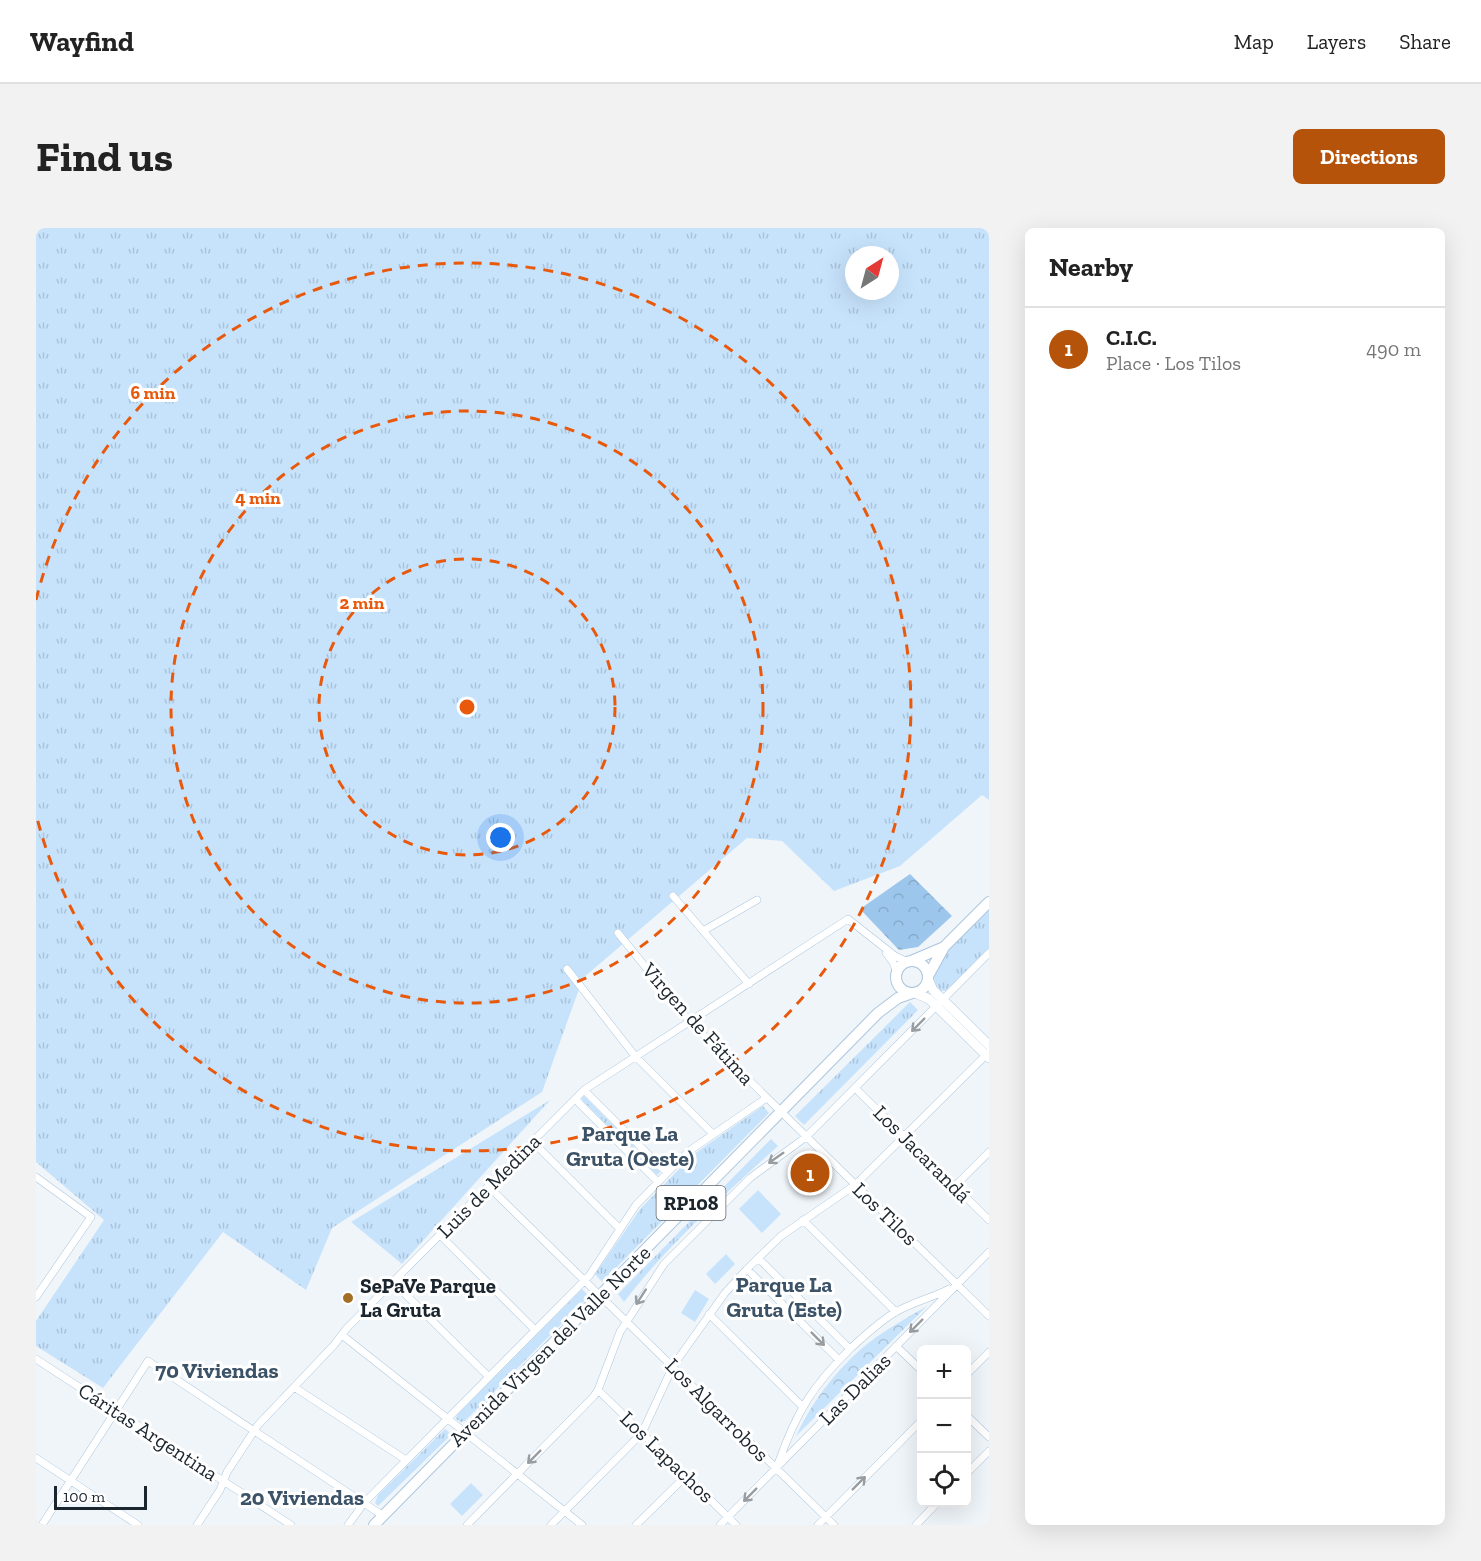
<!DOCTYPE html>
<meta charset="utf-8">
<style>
body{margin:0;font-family:"Zilla Slab",serif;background:#f2f2f2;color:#222}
.controls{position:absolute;right:18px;bottom:18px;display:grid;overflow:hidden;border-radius:9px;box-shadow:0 6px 24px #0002}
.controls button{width:54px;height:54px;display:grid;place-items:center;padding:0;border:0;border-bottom:2px solid #e0e0e0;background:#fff;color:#222;font:30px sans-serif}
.compass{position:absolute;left:809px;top:18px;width:54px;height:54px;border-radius:50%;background:#fff;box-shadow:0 6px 24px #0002;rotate:36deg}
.scale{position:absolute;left:18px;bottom:15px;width:93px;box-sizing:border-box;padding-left:6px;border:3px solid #1b252e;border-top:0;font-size:16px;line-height:21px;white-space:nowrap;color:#1b252e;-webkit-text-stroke:4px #fff;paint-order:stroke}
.you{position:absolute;left:465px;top:610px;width:21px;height:21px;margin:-15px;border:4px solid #fff;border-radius:50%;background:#1a73e8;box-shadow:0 0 0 9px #1a73e833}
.badge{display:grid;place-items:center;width:39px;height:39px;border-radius:50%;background:#b45309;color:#fff;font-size:20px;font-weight:700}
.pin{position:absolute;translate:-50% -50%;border:3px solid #fff;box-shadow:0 2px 6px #0006}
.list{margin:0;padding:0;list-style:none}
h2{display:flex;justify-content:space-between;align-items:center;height:78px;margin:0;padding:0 24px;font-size:26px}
h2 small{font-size:20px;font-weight:400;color:#767676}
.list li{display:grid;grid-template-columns:39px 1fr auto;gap:18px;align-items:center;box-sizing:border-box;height:84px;padding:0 24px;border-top:2px solid #e0e0e0}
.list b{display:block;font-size:22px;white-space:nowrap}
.list p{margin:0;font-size:20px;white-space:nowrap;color:#767676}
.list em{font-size:20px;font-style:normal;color:#767676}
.icon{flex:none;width:33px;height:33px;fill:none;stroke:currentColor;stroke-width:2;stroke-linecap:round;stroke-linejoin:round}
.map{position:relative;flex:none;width:953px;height:1297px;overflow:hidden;border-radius:9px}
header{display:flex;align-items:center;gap:36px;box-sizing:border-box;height:84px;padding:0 30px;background:#fff;border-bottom:2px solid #e0e0e0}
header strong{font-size:28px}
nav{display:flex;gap:33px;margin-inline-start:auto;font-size:21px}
.intro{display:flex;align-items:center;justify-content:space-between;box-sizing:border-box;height:144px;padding:0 36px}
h1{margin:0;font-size:42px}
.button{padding:15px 27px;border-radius:9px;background:#b45309;color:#fff;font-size:21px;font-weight:700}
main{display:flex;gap:36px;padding:0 36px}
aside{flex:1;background:#fff;border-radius:9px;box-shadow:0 6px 24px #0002}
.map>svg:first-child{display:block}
</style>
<header>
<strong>Wayfind</strong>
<nav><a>Map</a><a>Layers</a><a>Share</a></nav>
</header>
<div class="intro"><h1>Find us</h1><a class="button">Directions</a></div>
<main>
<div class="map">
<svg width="953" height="1297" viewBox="0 0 953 1297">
<defs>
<pattern id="grass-tufts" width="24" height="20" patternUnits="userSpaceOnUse" patternTransform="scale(1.5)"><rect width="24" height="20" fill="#c7e3fc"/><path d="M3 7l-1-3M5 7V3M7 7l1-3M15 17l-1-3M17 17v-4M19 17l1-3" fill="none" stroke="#aac3d8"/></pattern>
<pattern id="forest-crowns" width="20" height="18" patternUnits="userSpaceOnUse" patternTransform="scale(1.5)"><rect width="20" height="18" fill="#9cc6eb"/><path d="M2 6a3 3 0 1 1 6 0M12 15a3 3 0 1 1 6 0" fill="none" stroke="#86aaca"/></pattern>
<pattern id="park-crowns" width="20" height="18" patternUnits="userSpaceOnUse" patternTransform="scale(1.5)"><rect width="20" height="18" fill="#c7e3fc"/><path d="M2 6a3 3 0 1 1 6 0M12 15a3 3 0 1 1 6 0" fill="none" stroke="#aac3d8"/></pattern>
</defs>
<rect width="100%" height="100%" fill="#f0f5fa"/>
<path fill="url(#grass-tufts)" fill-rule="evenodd" d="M0 0H953V572L946 567 864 638 798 663 746 613 711 610 547 750 506 864 296 1000 270 1062 187 1004 67 1160 0 1118V1093L68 992 0 934ZM818 27H854V63H818Z
M953 682V720L910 763H904C899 757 896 749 899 741 904 725 940 696 953 682Z
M874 774 882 782 768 897 759 888Z
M548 868 624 944 621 947 545 871Z
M514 872 366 1036 315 994Z
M727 878 733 885 566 1054 559 1046 605 980 658 926Z
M735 911 742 918C688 967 633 1015 588 1074L582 1066Z
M546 1061 553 1068 429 1193 425 1194 420 1191 421 1187Z
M409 1201 414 1205 413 1209 342 1278 339 1275 342 1267Z"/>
<path fill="url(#forest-crowns)" d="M874 646 916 688 882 719 863 722 824 681Z"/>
<path fill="url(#park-crowns)" d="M891 1078 760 1208C778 1170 805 1135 839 1110 856 1098 874 1088 891 1078Z"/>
<path fill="#c7e3fc" d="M722 962 745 986 726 1005 703 981Z
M690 1026 699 1036 679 1056 670 1046Z
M659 1062 673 1071 659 1094 645 1085Z
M435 1255 447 1267 426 1288 414 1276Z"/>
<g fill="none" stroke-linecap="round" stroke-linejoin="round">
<defs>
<path id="street" d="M637 668 713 756
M667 703 721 672
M582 705 654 794 953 1088
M850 725 857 734 861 745
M531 741 599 828 677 906
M819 860 953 992
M548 862 631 945
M539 871 622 954
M496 913 584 1001
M0 949 55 989 0 1069
M452 958 798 1297
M919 958 953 924
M767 992 860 1084
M404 1007 499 1102
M722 1030 814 1121
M711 1041 803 1132
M357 1054 453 1149
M673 1086 766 1178
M306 1107 546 1297
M860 1118 886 1143
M0 1131 255 1297
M930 1147 953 1124
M258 1159 370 1232
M562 1162 700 1297
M930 1187 953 1209
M0 1230 102 1297
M742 1236C760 1185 776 1158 815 1120 829 1107 842 1095 858 1085 876 1074 896 1070 913 1061
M930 1246 953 1223
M6 1297 112 1133 346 1287
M161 1297 184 1262 191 1244 222 1197 298 1117 311 1100 548 862 812 691 859 728 872 734
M312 1297 328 1275 553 1048 600 977 631 945 653 923 729 871
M431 1297 558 1168 562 1162 584 1104 628 1036 714 950 770 909 953 725
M515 1297 606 1205 637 1138 689 1065 711 1041 745 1008 819 957 953 824
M600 1297 650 1248
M684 1297 953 1024
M782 1297 886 1192
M880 1297 902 1274"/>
<path id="secondary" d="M892 751 897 762 953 817
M879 765 893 771 953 830"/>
<path id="primary" d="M875 733 908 719
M860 749a16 16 0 1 1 32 0a16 16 0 1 1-32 0Z
M892 748 908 719 953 674
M338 1297 842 785 862 770 876 765"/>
</defs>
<use href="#street" stroke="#abc6de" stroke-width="8"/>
<use href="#secondary" stroke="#abc6de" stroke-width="10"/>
<use href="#primary" stroke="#abc6de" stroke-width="12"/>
<use href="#street" stroke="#fff" stroke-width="7"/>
<use href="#secondary" stroke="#fff" stroke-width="9"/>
<use href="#primary" stroke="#fff" stroke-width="10"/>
</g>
<defs><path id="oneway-shaft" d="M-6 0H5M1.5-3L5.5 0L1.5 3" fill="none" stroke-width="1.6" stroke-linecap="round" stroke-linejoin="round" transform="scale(1.5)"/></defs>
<g stroke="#989da1">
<use href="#oneway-shaft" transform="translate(882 797) rotate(135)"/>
<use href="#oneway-shaft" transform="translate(740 930) rotate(145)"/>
<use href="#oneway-shaft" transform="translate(605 1069) rotate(123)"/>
<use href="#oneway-shaft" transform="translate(880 1098) rotate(135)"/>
<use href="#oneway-shaft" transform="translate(782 1111) rotate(45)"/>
<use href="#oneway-shaft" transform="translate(498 1229) rotate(135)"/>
<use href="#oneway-shaft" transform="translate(823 1255) rotate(-45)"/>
<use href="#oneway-shaft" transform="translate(714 1267) rotate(135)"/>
</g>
<g fill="none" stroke="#e8590c" stroke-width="3" stroke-dasharray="10 8">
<circle cx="431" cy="479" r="148"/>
<circle cx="431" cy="479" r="296"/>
<path d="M0 372A444 444 0 1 1 0 586"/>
</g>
<circle fill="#a26f26" stroke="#fff" stroke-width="2" cx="312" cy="1070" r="6"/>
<g text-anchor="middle" stroke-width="6" stroke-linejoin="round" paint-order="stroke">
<rect fill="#fff" stroke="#5f666d" stroke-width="1.5" x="620.5" y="958" width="69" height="34" rx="4.5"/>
<g font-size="20" font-weight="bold" fill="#1b252e">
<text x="655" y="982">RP108</text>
</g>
<g font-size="21" fill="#1b252e" stroke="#fff">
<text transform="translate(662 796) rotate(48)" y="7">Virgen de Fátima</text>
<text transform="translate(886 926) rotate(45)" y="7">Los Jacarandá</text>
<text transform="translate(453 958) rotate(-45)" y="7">Luis de Medina</text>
<text transform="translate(849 986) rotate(44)" y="7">Los Tilos</text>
<text transform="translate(514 1118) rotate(-45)" y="7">Avenida Virgen del Valle Norte</text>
<text transform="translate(819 1161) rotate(-45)" y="7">Las Dalias</text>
<text transform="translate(681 1182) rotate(45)" y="7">Los Algarrobos</text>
<text transform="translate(112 1204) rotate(33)" y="7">Cáritas Argentina</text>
<text transform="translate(631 1229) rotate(44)" y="7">Los Lapachos</text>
</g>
<g font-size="21" font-weight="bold" fill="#1b252e" stroke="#fff" text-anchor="start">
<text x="324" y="1065">SePaVe Parque<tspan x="324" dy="24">La Gruta</tspan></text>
</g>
<g font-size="22" font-weight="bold" fill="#3b5267" stroke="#fff">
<text x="594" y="913">Parque La<tspan x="594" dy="25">Gruta (Oeste)</tspan></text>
<text x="748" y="1064">Parque La<tspan x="748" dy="25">Gruta (Este)</tspan></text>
<text x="181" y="1150">70 Viviendas</text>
<text x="266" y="1277">20 Viviendas</text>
</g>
</g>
<circle cx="431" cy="479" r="9" fill="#e8590c" stroke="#fff" stroke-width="3"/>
<g font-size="18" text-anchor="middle" font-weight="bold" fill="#e8590c" stroke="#fff" stroke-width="6" stroke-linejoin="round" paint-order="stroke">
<text x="117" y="171">6 min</text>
<text x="222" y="276">4 min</text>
<text x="326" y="381">2 min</text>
</g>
</svg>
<div class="controls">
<button>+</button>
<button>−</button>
<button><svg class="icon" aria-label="locate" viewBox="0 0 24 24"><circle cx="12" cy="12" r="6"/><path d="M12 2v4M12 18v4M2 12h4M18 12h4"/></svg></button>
</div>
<svg class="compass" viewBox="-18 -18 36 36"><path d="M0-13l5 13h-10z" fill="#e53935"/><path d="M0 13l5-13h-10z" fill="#767676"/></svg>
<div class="scale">100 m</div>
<div class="you"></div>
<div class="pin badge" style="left:774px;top:945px">1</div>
</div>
<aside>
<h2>Nearby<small></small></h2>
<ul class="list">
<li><span class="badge">1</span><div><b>C.I.C.</b><p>Place · Los Tilos</p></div><em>490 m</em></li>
</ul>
</aside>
</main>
